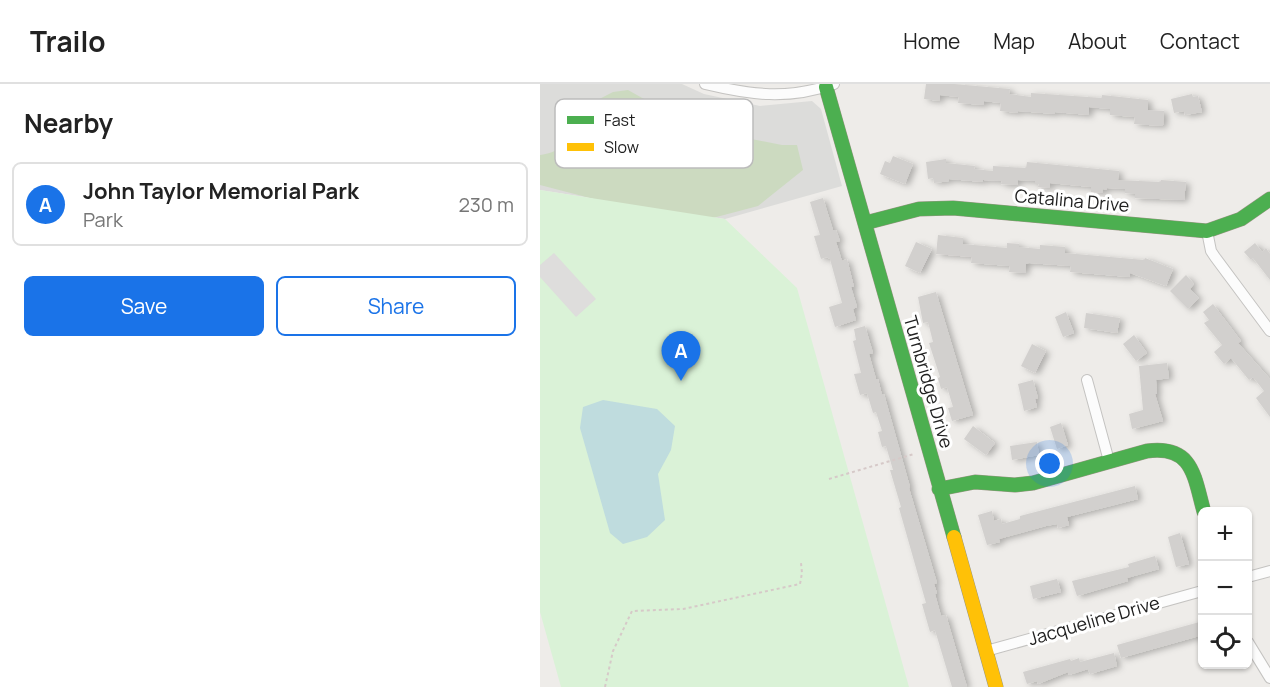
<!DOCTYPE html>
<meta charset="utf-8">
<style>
body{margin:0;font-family:Manrope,sans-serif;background:#f6f6f6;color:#222}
.controls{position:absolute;right:18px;bottom:18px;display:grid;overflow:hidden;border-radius:9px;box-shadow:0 2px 4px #0004}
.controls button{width:54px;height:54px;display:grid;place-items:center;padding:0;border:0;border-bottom:2px solid #e0e0e0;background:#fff;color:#222;font:30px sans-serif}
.you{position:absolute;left:510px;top:380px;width:21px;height:21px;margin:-15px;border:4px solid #fff;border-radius:50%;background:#1a73e8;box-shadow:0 0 0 9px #1a73e833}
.badge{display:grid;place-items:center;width:39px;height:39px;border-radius:50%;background:#1a73e8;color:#fff;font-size:20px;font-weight:700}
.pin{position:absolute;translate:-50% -50px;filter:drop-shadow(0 2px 3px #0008)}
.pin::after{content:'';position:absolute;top:32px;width:21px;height:18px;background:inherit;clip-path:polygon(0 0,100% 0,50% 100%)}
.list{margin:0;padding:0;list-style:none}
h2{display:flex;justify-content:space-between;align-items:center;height:78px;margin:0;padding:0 24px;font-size:26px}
h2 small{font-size:20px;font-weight:400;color:#767676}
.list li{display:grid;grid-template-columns:39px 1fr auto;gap:18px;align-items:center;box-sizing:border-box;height:84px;margin:0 12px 12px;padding:0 12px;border:2px solid #e0e0e0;border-radius:9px}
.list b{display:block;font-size:22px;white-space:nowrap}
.list p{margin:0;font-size:20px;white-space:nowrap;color:#767676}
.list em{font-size:20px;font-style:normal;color:#767676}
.actions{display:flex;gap:12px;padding:18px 24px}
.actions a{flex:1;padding:14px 0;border:2px solid #1a73e8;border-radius:9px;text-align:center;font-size:21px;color:#1a73e8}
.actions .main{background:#1a73e8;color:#fff}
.icon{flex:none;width:33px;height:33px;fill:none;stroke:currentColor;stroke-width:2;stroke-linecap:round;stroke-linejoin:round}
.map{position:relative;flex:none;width:730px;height:603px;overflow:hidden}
header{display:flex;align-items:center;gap:36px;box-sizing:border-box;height:84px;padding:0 30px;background:#fff;border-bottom:2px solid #e0e0e0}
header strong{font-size:28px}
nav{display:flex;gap:33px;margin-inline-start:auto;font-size:21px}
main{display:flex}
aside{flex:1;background:#fff}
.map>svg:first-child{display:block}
</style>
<header>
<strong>Trailo</strong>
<nav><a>Home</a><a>Map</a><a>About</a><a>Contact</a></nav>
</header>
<main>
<aside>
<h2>Nearby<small></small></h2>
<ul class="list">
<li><span class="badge">A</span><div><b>John Taylor Memorial Park</b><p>Park</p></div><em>230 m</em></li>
</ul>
<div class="actions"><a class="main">Save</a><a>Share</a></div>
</aside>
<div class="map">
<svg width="730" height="603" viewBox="0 0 730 603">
<defs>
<filter id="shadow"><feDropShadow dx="4" dy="2" stdDeviation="3" flood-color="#0004"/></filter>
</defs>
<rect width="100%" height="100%" fill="#eeece9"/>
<path fill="#dcdcda" d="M0 0H142L164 10 220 22 272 17 281 25 302 102 185 135 0 106Z"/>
<path fill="#ccdac0" d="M88 6 145 38 201 53 242 61H257L263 86 218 122 150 140 0 101V71C20 68 31 59 29 39L38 26 73 8Z"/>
<path fill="#daf2d7" d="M0 106 185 135 257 204 369 603H21L0 528Z"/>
<path fill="#dedddc" d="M14 169 56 215 36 233 0 193V181Z"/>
<path fill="#bfdcde" d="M63 316 117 325 135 342 131 366 118 390 125 436 107 453 83 460 70 449 40 344 43 323Z"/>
<path fill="#d2d0ce" filter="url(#shadow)" d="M386 0H414L470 5 469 10 491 13V9L562 14V11L608 16V26L624 27 623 42 594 40 595 33 570 31V25L549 23V31L515 28V30L478 27V29L460 27 461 19 444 17V21L418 19 419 13 400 11V17L384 15Z
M652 10 653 13 658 12 662 28 645 31 644 27 634 29 631 15Z
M353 72 373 80 365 100 340 90 345 77 350 79Z
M406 75V79L435 82 434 85 453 87V82L486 84 487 78 579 87 578 96 620 98 621 96 646 98 644 116 595 114V110L585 109V105L567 104 566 106 563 105V109L551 108V103L510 99V104L498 103 499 100H495V97L478 96 477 101 461 100 462 97 443 96V98L409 95V97L394 99 393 94 388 95 386 78Z
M283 114 293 146H296L300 157 296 158 302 177 307 175 314 203H311L317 223 313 225 316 236 295 243 289 223 302 219 290 175 287 173 281 175 274 152 280 151 270 118Z
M398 151 423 154V160L467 164V159L479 160V163L500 165V161L525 163V169L604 176 605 174 633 185 626 202 590 189 589 193 530 188 531 182 489 179 486 180 485 189 469 188 470 182 431 179 432 173 396 170Z
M376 158 392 165 380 189 365 182Z
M715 159 722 168 726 164 730 170V196L713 174 711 176 704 168Z
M646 191 654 200 650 205 659 214 648 225 630 207Z
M396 208 433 331 412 337 408 324 413 323 407 303 401 305 398 294 400 293 389 259 393 258 388 238 383 239 378 213Z
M673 220 701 257 698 259 730 295V333L716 314 724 307 713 293 709 296 691 274 684 280 674 268 682 261 664 239 669 236 663 228Z
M526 228 534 249 523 253 515 233Z
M546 229 580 234 577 249 544 244Z
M325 242 333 269 329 270 336 295H338L342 311 344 310 370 403 369 404 397 499 394 500 397 509 395 510 401 532 406 531 427 603H412L395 546 390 548 382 520 386 519 359 424 361 423 350 386H353L346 362 342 363 338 348 342 347 336 328 333 329 327 309 320 311 314 290 321 289 313 257 316 256 314 245Z
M594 251 607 269 596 277 583 260Z
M492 260 506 267 495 289 481 282Z
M627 279 629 294 616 296 617 310H615L623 337 592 345 589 330 603 326 599 282Z
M493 296 498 314 495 315 497 323 484 327 478 300Z
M521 339 528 361 517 365 510 343Z
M433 342 455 359 446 371 424 355Z
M497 358 499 371 472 376 470 362Z
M595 402 598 415 527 433 529 441 518 444 517 440 506 442 459 455 460 458 447 461 438 431 452 427 454 437 461 435 462 440 480 435V432Z
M640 449 649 480 636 483 628 453Z
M615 472 619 485 587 494 588 497 537 512 532 497 589 483 588 480Z
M517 495 521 508 493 515 490 502Z
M663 537V551L581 574 577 561Z
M574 569 577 582 550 590 548 585 529 591 528 588 498 600 497 597 487 600 483 588 530 575 531 577 539 574 540 578Z"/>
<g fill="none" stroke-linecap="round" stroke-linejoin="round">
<defs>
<path id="street" d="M165 0C211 11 248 16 294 0
M667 147 671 167 675 173 730 247
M547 296 569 377
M708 493 730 487
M708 558 730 594
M446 567 662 507"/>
<path id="fast" d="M286 3 414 453
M325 139 379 125 413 124 667 147 701 135 730 115
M399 405 435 398 475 401 493 399 607 367C653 361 654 392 664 428"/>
<path id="slow" d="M414 453 456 603"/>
</defs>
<use href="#street" stroke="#c4c3c1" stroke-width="12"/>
<use href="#fast" stroke="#979682" stroke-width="15"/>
<use href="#slow" stroke="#979682" stroke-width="15"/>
<path stroke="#d6c9c8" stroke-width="2" stroke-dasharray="3 3" stroke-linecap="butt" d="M289 395 374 370
M65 603 73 567 92 527 143 525 260 500 262 489 261 479"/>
<use href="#street" stroke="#fcfcfc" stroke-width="10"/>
<use href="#fast" stroke="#4caf50" stroke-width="14"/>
<use href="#slow" stroke="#ffc107" stroke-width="14"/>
</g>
<g text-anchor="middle" stroke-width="6" stroke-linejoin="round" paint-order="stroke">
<g font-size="18" fill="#202020" stroke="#fff">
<text transform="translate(532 117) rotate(5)" y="6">Catalina Drive</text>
<text transform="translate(388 298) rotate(74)" y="6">Turnbridge Drive</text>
<text transform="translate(554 537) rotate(-16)" y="6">Jacqueline Drive</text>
</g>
</g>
<rect x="15" y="15" width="198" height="69" rx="9" fill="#fff" stroke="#bcbcbc" stroke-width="1.5"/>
<rect x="27" y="32" width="27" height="8" fill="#4caf50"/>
<rect x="27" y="59" width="27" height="8" fill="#ffc107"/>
<g font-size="16" fill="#202020">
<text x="64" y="42">Fast</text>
<text x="64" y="69">Slow</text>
</g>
</svg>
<div class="controls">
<button>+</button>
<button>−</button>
<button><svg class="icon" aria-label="locate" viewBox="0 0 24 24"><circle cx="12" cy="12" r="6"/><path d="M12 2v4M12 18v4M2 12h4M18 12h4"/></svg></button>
</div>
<div class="you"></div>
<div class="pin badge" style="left:141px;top:297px">A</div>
</div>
</main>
